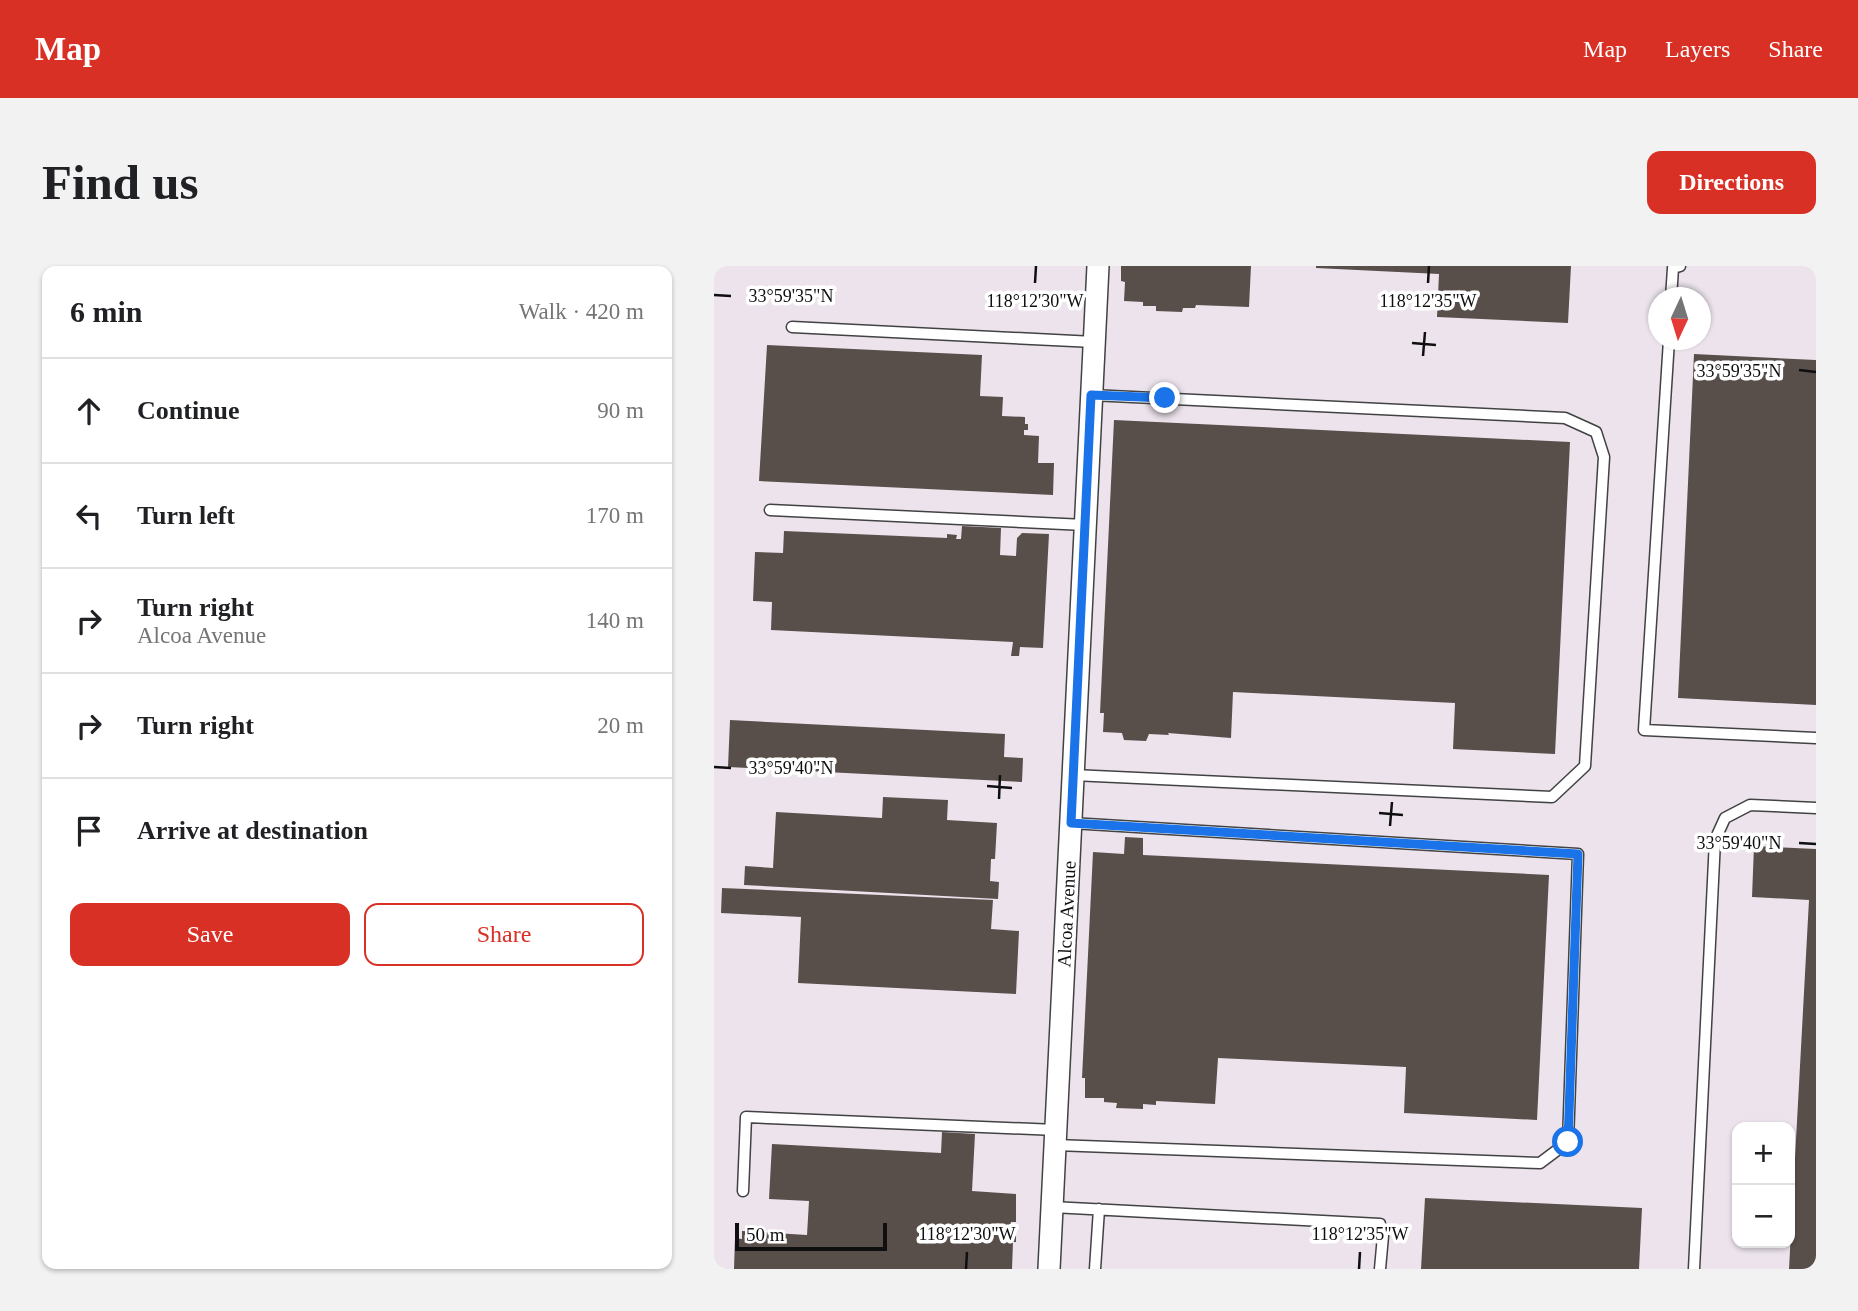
<!DOCTYPE html>
<meta charset="utf-8">
<style>
body{margin:0;font-family:"Times New Roman",serif;background:#f2f2f2;color:#202124}
.controls{position:absolute;right:21px;bottom:21px;display:grid;overflow:hidden;border-radius:14px;box-shadow:0 2px 5px #0004}
.controls button{width:63px;height:63px;display:grid;place-items:center;padding:0;border:0;border-bottom:2px solid #e0e0e0;background:#fff;color:#202124;font:35px sans-serif}
.compass{position:absolute;left:934px;top:21px;width:63px;height:63px;border-radius:50%;background:#fff;box-shadow:0 2px 5px #0004;rotate:184deg}
.scale{position:absolute;left:21px;bottom:18px;width:152px;box-sizing:border-box;padding-left:7px;border:4px solid #0f0f0f;border-top:0;font-size:19px;line-height:24px;white-space:nowrap;color:#0f0f0f;-webkit-text-stroke:5px #fff;paint-order:stroke}
.stop{position:absolute;width:21px;height:21px;margin:-16px;border:5px solid #1a73e8;border-radius:50%;background:#fff}
.stop.end{background:#1a73e8;border-color:#fff;box-shadow:0 2px 7px #0008}
.list{margin:0;padding:0;list-style:none}
h2{display:flex;justify-content:space-between;align-items:center;height:91px;margin:0;padding:0 28px;font-size:30px}
h2 small{font-size:23px;font-weight:400;color:#757577}
.list li{display:grid;grid-template-columns:46px 1fr auto;gap:21px;align-items:center;box-sizing:border-box;height:105px;padding:0 28px;border-top:2px solid #e0e0e0}
.list b{display:block;font-size:26px;white-space:nowrap}
.list p{margin:0;font-size:23px;white-space:nowrap;color:#757577}
.list em{font-size:23px;font-style:normal;color:#757577}
.actions{display:flex;gap:14px;padding:21px 28px}
.actions a{flex:1;padding:16px 0;border:2px solid #d93025;border-radius:14px;text-align:center;font-size:24px;color:#d93025}
.actions .main{background:#d93025;color:#fff}
.icon{flex:none;width:38px;height:38px;fill:none;stroke:currentColor;stroke-width:2;stroke-linecap:round;stroke-linejoin:round}
.map{position:relative;flex:none;width:1102px;height:1003px;overflow:hidden;border-radius:14px}
header{display:flex;align-items:center;gap:42px;box-sizing:border-box;height:98px;padding:0 35px;background:#d93025;color:#fff}
header strong{font-size:33px}
nav{display:flex;gap:38px;margin-inline-start:auto;font-size:24px}
.intro{display:flex;align-items:center;justify-content:space-between;box-sizing:border-box;height:168px;padding:0 42px}
h1{margin:0;font-size:49px}
.button{padding:18px 32px;border-radius:14px;background:#d93025;color:#fff;font-size:24px;font-weight:700}
main{display:flex;gap:42px;padding:0 42px}
aside{flex:1;background:#fff;border-radius:14px;box-shadow:0 2px 5px #0004}
.map>svg:first-child{display:block}
</style>
<header>
<strong>Map</strong>
<nav><a>Map</a><a>Layers</a><a>Share</a></nav>
</header>
<div class="intro"><h1>Find us</h1><a class="button">Directions</a></div>
<main>
<aside>
<h2>6 min<small>Walk · 420 m</small></h2>
<ul class="list">
<li><svg class="icon" aria-label="ahead" viewBox="0 0 24 24"><path d="M12 20V5M6 11l6-6 6 6"/></svg><div><b>Continue</b></div><em>90 m</em></li>
<li><svg class="icon" aria-label="left" viewBox="0 0 24 24"><path d="M17 20v-9H6M10 6l-5 5 5 5"/></svg><div><b>Turn left</b></div><em>170 m</em></li>
<li><svg class="icon" aria-label="right" viewBox="0 0 24 24"><path d="M7 20v-9h11M14 6l5 5-5 5"/></svg><div><b>Turn right</b><p>Alcoa Avenue</p></div><em>140 m</em></li>
<li><svg class="icon" aria-label="right" viewBox="0 0 24 24"><path d="M7 20v-9h11M14 6l5 5-5 5"/></svg><div><b>Turn right</b></div><em>20 m</em></li>
<li><svg class="icon" aria-label="arrive" viewBox="0 0 24 24"><path d="M6 21V4h12l-3 4 3 4H6"/></svg><div><b>Arrive at destination</b></div></li>
</ul>
<div class="actions"><a class="main">Save</a><a>Share</a></div>
</aside>
<div class="map">
<svg width="1102" height="1003" viewBox="0 0 1102 1003">
<rect width="100%" height="100%" fill="#fffbf1"/>
<path fill="#ece3ed" fill-rule="evenodd" d="M0 0H1102V1003H0ZM945 32H987V74H945ZM1023 861H1076V977H1023Z"/>
<path fill="#584f4b" d="M407 0H537L535 41 482 39 481 42H469L468 46 442 45V40H429V36L410 35 411 16 407 15Z
M602 0H857L854 57 723 51 725 8 602 2Z
M53 79 268 89 266 130 289 131 288 150 311 151V158H314V164H310V169L325 170 324 197H340L339 229 45 215Z
M980 88 1102 94V439L964 432Z
M400 154 856 176 841 488 739 483 741 437 519 426 517 472 454 467 455 469 435 468 432 475 410 474 408 467 389 466 390 447H386Z
M248 260 287 262 286 289 302 290 303 272 308 267 335 268 329 382 306 381 305 390H297L299 376 57 364 58 336 39 335 41 286 69 287 70 265 233 272V268L243 269 242 273H247Z
M16 454 291 468 290 491 309 492 308 516 14 501Z
M169 531 234 534 233 554 283 557 281 593H277L276 615 285 616 284 633 30 619 31 600 59 602 62 546 168 552Z
M411 571 429 572V589L835 609 823 854 690 847 692 801 504 792 501 838 442 835V839L429 838V843L402 842 403 837 390 836V832H371V812H368L379 586 410 588Z
M1040 580 1102 583V1003H1075L1095 634 1038 631Z
M8 622 279 634 277 663 305 665 302 728 84 717 87 651 7 647Z
M228 866 261 868 258 925 302 928V956H297L296 970H302V976H299L298 1003H20L21 972 28 973V965L93 969 95 935 55 933 58 878 227 887Z
M711 932 928 942 925 1003H707Z"/>
<g fill="none" stroke-linecap="round" stroke-linejoin="round">
<defs>
<path id="lane" d="M957 32 959 2 966 0
M78 61 380 76
M955 74 930 464 1102 472
M56 244 371 259
M359 509 838 531 871 500 890 191 882 166 851 152 377 129
M341 879 826 897 854 876 864 588 357 557
M29 925 32 851 342 864
M338 941 666 958 669 970 666 1003
M381 1003 385 943
M980 1003 1001 574 1011 552 1036 539 1102 542"/>
<path id="street" d="M335 1003 384 0"/>
</defs>
<use href="#lane" stroke="#424242" stroke-width="13"/>
<use href="#street" stroke="#424242" stroke-width="24"/>
<use href="#lane" stroke="#fff" stroke-width="10"/>
<use href="#street" stroke="#fff" stroke-width="21"/>
</g>
<g fill="none" stroke-linecap="round" stroke-linejoin="round">
<path stroke="#1a73e8" stroke-width="9" d="M451 132 377 129 357 557 864 588 854 876"/>
</g>
<path fill="none" stroke="#0f0f0f" stroke-width="2.5" d="M321 17 322 0M714 17 715 0M0 29 17 30M698 77 722 79M709 90 711 66M1085 104 1102 106M0 501 17 502M273 520 298 522M285 533 286 509M665 547 689 549M676 560 678 536M1085 577 1102 578M252 1003 253 986M645 1003 646 986"/>
<g text-anchor="middle" stroke-width="7" stroke-linejoin="round" paint-order="stroke">
<g font-size="19" fill="#0f0f0f" stroke="#fff">
<text transform="translate(352 648) rotate(-87)" y="7">Alcoa Avenue</text>
</g>
</g>
<g font-size="18" text-anchor="middle" fill="#0f0f0f" stroke="#fff" stroke-width="7" stroke-linejoin="round" paint-order="stroke">
<text x="77" y="36">33°59'35"N</text>
<text x="321" y="41">118°12'30"W</text>
<text x="714" y="41">118°12'35"W</text>
<text x="1025" y="111">33°59'35"N</text>
<text x="77" y="508">33°59'40"N</text>
<text x="1025" y="583">33°59'40"N</text>
<text x="253" y="974">118°12'30"W</text>
<text x="646" y="974">118°12'35"W</text>
</g>
</svg>
<div class="controls">
<button>+</button>
<button>−</button>
</div>
<svg class="compass" viewBox="-18 -18 36 36"><path d="M0-13l5 13h-10z" fill="#e53935"/><path d="M0 13l5-13h-10z" fill="#757577"/></svg>
<div class="scale">50 m</div>
<div class="stop" style="left:854px;top:876px"></div>
<div class="stop end" style="left:451px;top:132px"></div>
</div>
</main>
